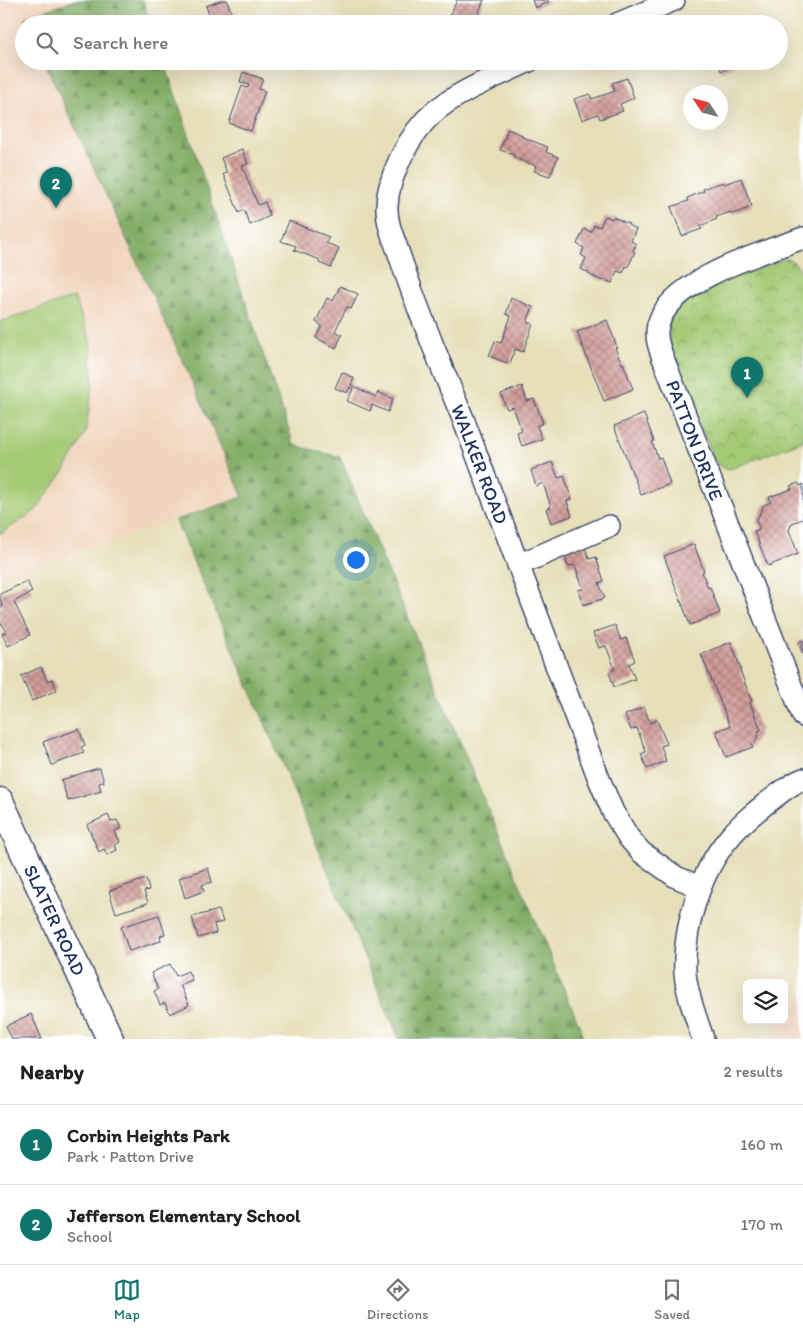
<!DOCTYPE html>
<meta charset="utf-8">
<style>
body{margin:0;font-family:Itim,sans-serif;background:#f2f2f2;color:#202124}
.controls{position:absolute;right:15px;bottom:15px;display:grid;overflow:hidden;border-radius:8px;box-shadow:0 5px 20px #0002}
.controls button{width:45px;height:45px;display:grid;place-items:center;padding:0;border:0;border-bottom:1px solid #e0e0e0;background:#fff;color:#202124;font:25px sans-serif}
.compass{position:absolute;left:683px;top:85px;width:45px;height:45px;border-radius:50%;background:#fff;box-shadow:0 5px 20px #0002;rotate:306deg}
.you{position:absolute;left:355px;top:559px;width:18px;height:18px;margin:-12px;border:4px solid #fff;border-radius:50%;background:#1a73e8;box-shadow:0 0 0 8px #1a73e833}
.badge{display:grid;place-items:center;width:32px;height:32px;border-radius:50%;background:#0f766e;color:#fff;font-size:16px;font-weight:700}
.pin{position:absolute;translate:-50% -41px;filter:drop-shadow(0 1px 2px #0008)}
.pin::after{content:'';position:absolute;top:26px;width:18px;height:15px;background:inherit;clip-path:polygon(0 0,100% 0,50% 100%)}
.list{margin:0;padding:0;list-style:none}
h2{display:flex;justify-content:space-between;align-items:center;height:65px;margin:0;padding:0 20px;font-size:21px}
h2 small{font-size:16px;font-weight:400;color:#757577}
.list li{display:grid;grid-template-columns:32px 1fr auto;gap:15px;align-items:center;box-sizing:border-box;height:80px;padding:0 20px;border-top:1px solid #e0e0e0}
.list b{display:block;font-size:19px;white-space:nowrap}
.list p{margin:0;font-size:16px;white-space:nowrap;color:#757577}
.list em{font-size:16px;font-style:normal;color:#757577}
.icon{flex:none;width:28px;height:28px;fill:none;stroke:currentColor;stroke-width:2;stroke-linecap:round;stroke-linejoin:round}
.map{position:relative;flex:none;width:803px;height:1039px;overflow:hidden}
.search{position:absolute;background:#fff;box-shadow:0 5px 20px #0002;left:15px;right:15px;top:15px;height:55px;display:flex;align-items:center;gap:12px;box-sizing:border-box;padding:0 18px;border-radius:28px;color:#757577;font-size:19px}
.sheet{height:225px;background:#fff}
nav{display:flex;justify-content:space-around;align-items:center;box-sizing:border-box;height:70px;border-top:1px solid #e0e0e0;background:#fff;font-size:14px;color:#757577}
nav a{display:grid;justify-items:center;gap:2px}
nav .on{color:#0f766e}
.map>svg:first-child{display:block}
</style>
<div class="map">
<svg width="803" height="1039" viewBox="0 0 803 1039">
<defs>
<pattern id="forest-firs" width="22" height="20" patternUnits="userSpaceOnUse" patternTransform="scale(1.25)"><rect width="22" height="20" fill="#83ae66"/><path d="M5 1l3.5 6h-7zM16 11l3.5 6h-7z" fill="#6a8e57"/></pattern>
<pattern id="park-crowns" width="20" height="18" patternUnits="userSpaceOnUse" patternTransform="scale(1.25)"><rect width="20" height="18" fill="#a4ca74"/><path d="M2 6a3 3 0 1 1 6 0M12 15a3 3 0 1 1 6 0" fill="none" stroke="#85a462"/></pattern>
<pattern id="building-cross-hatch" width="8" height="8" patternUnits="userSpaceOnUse" patternTransform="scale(1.25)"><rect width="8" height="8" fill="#d19c98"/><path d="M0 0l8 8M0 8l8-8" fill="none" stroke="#a9807f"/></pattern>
</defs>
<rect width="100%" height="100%" fill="#fff"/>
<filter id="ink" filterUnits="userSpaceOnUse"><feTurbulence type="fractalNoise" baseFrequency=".02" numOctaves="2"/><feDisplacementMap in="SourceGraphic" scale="10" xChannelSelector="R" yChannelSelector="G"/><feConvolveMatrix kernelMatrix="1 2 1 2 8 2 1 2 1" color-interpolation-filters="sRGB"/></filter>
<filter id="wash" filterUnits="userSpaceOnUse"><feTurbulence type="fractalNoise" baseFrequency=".0096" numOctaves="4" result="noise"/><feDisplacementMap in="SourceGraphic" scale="20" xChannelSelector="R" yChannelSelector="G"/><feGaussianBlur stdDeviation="1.12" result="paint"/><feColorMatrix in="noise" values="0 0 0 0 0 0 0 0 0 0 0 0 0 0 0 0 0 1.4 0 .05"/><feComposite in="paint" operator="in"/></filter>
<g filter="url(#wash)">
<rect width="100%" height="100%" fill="#e7dfb9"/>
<path fill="#f1d5bd" d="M0 0H75L25 18 27 24H24V61H44L180 355 243 497 0 578Z
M803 992V1039H775L782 1020H784V1015Z"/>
<path fill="url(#forest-firs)" stroke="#4f6e62" d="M75 0H143L151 24H27L24 18Z
M44 61H164L294 445 340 457 583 1034 572 1039H399L260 712 175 520 243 497 180 355Z"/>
<path fill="url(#park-crowns)" stroke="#607c69" d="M787 259C798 262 799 269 803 278V441L733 468C724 471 718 465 713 458L672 351C669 339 667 328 672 317L695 292 781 260Z"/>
<path fill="#a4ca74" stroke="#607c69" d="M74 297 90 340 93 384 85 434 65 470 35 511 0 534V322Z"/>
<g id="blocks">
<path fill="url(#building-cross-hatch)" d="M223 0H227L235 24H212L206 6Z
M457 0H484L474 24H451L454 17 450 16Z
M532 0H547L549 2 535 8Z
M717 61H743L721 71Z
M243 72 263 79 259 89 265 91 251 131 229 123 242 86 248 88 249 85 240 82Z
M627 78 634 98 620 104 623 111 600 119 598 114 582 120 574 99 590 94 592 99 615 91 612 83Z
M508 129 522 135V137L548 147 546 152 558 157 550 176 534 171 536 166 515 158 514 155 500 150Z
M242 149 248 164 242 166 258 205 265 202 270 216 250 225 244 210 239 213 223 174 227 173 221 158Z
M741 178 752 207 732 214 731 212 716 217 717 219 700 226 702 229 682 236 671 207 688 201 687 198 704 191 703 189 723 182 724 184Z
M605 216 612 219 613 217 629 224 628 225 636 229 631 241 636 244 633 251 635 252 628 267 626 266 623 273 617 271 612 283 604 280 603 281 588 274 589 273 581 269 586 258 581 255 584 248 577 244 584 229 591 232 594 225 600 227Z
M289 221 329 237 326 243 339 248 331 268 319 263 320 260 294 250 296 246 281 241Z
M340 286 358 294 351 309 347 307 335 331 342 335 336 348 316 338 322 326 316 322 327 298 333 301Z
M511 298 533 307 527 322 533 324 523 352 515 349 510 364 489 356 495 341 501 343 511 316 506 314Z
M607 320 617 347 615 348 622 364 623 363 633 389 604 401 577 332Z
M342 372 354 378 351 385 376 397 378 392 393 399 388 412 372 405 370 411 347 401 353 389 350 387 347 393 335 388Z
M522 386 527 401 534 399 543 423 537 426 542 439 522 446 517 433 522 431 513 407 507 409 501 394Z
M644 414 654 441 652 442 658 458 661 457 670 484 641 495 614 426Z
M552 462 558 478 564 476 572 499 567 501 572 516 551 523 546 509 551 507 543 483 536 486 531 470Z
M798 483 800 486 803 484V519L792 523 789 530 798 554 768 566 754 531 760 529 756 521 764 505 771 502 769 497 792 489 790 486Z
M584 544 589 559 596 557 604 581 599 583 605 598 583 605 578 590 583 589 575 565 568 566 563 551Z
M694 544 704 571 702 572 708 588 710 587 720 613 690 625 664 556Z
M27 581 32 592 14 602 30 635 8 646 2 634 7 632 2 624 0 625V609L3 607 0 600V594Z
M615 625 621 640 626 638 635 661 629 664 635 679 614 687 609 672 615 669 606 646 599 648 593 633Z
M803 640V654L799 644V642Z
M731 642 741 669 740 670 752 702 750 703 761 730 758 731 759 734 755 743 752 744 753 747 726 757 716 731 730 726 701 654Z
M41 667 47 681 52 679 57 690 32 701 21 676Z
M644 707 650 723 657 720 667 744 661 746 666 761 647 769 641 754 646 752 637 728 631 730 625 715Z
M79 729 85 745 81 747 84 753 52 765 43 742Z
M98 768H100L104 782 99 783 101 791 68 801 61 780Z
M108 815 111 822 117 820 121 828 115 831 120 842 115 845 117 850 107 855 104 849 99 852 87 825Z
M208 868 212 882 202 885 204 891 185 898 179 878Z
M146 879 149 890 144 891 148 903 116 913 109 891Z
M219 910 223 922 214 924 216 933 198 938 192 917Z
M159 915 165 934 160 936 161 941 129 951 121 927Z
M170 964 176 976 188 971 192 980 180 985 189 1005 170 1014 165 1003 160 1005 154 991 158 989 151 973Z
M31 1014 42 1039H12L6 1026Z"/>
</g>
</g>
<g filter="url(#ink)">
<use href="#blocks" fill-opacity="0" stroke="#3a496c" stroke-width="1"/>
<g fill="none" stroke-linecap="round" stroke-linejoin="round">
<defs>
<path id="minor" d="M617 24 674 0
M529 61C498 76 458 91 433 113 410 133 388 176 387 206 386 224 395 241 400 257 418 311 440 364 462 416L599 779 613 812 629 838 641 852 676 877 700 887
M803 238C763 253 670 279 658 325 655 337 659 347 663 358L803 716
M518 565 609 526
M703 1039C696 1017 687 996 685 973 683 928 700 872 729 838 740 824 754 813 768 802 779 794 790 784 803 779"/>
<path id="major" d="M0 801 110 1039"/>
</defs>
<use href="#minor" stroke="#3a496c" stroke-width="24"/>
<use href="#major" stroke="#3a496c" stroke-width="29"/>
<use href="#minor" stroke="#fff" stroke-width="21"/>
<use href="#major" stroke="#fff" stroke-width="26"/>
</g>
</g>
<g text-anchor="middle" stroke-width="5" stroke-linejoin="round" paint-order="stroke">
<g font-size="19" fill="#1b2f5e" stroke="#fff">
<text transform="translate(695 440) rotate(69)" y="7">PATTON DRIVE</text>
<text transform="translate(480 464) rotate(69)" y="7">WALKER ROAD</text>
<text transform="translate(55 920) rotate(65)" y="7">SLATER ROAD</text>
</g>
</g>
</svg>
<div class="controls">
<button><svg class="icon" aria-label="layers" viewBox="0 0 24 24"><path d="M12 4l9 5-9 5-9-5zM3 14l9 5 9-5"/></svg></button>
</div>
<svg class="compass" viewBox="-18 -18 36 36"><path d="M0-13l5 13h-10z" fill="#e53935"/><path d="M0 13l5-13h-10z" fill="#757577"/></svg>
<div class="you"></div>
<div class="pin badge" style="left:747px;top:398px">1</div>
<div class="pin badge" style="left:56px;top:208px">2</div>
<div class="search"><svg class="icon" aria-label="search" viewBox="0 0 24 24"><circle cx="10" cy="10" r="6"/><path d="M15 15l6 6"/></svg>Search here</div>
</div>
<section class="sheet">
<h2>Nearby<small>2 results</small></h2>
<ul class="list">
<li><span class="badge">1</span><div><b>Corbin Heights Park</b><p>Park · Patton Drive</p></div><em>160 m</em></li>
<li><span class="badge">2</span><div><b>Jefferson Elementary School</b><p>School</p></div><em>170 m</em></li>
</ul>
</section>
<nav>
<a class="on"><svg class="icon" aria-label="map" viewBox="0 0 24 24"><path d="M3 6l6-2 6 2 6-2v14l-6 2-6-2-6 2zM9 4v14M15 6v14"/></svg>Map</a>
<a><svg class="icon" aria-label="directions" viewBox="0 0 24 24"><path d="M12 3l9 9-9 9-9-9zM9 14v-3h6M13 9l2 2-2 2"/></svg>Directions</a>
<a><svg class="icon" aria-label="saved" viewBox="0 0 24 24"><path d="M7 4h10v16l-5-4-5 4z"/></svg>Saved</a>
</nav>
